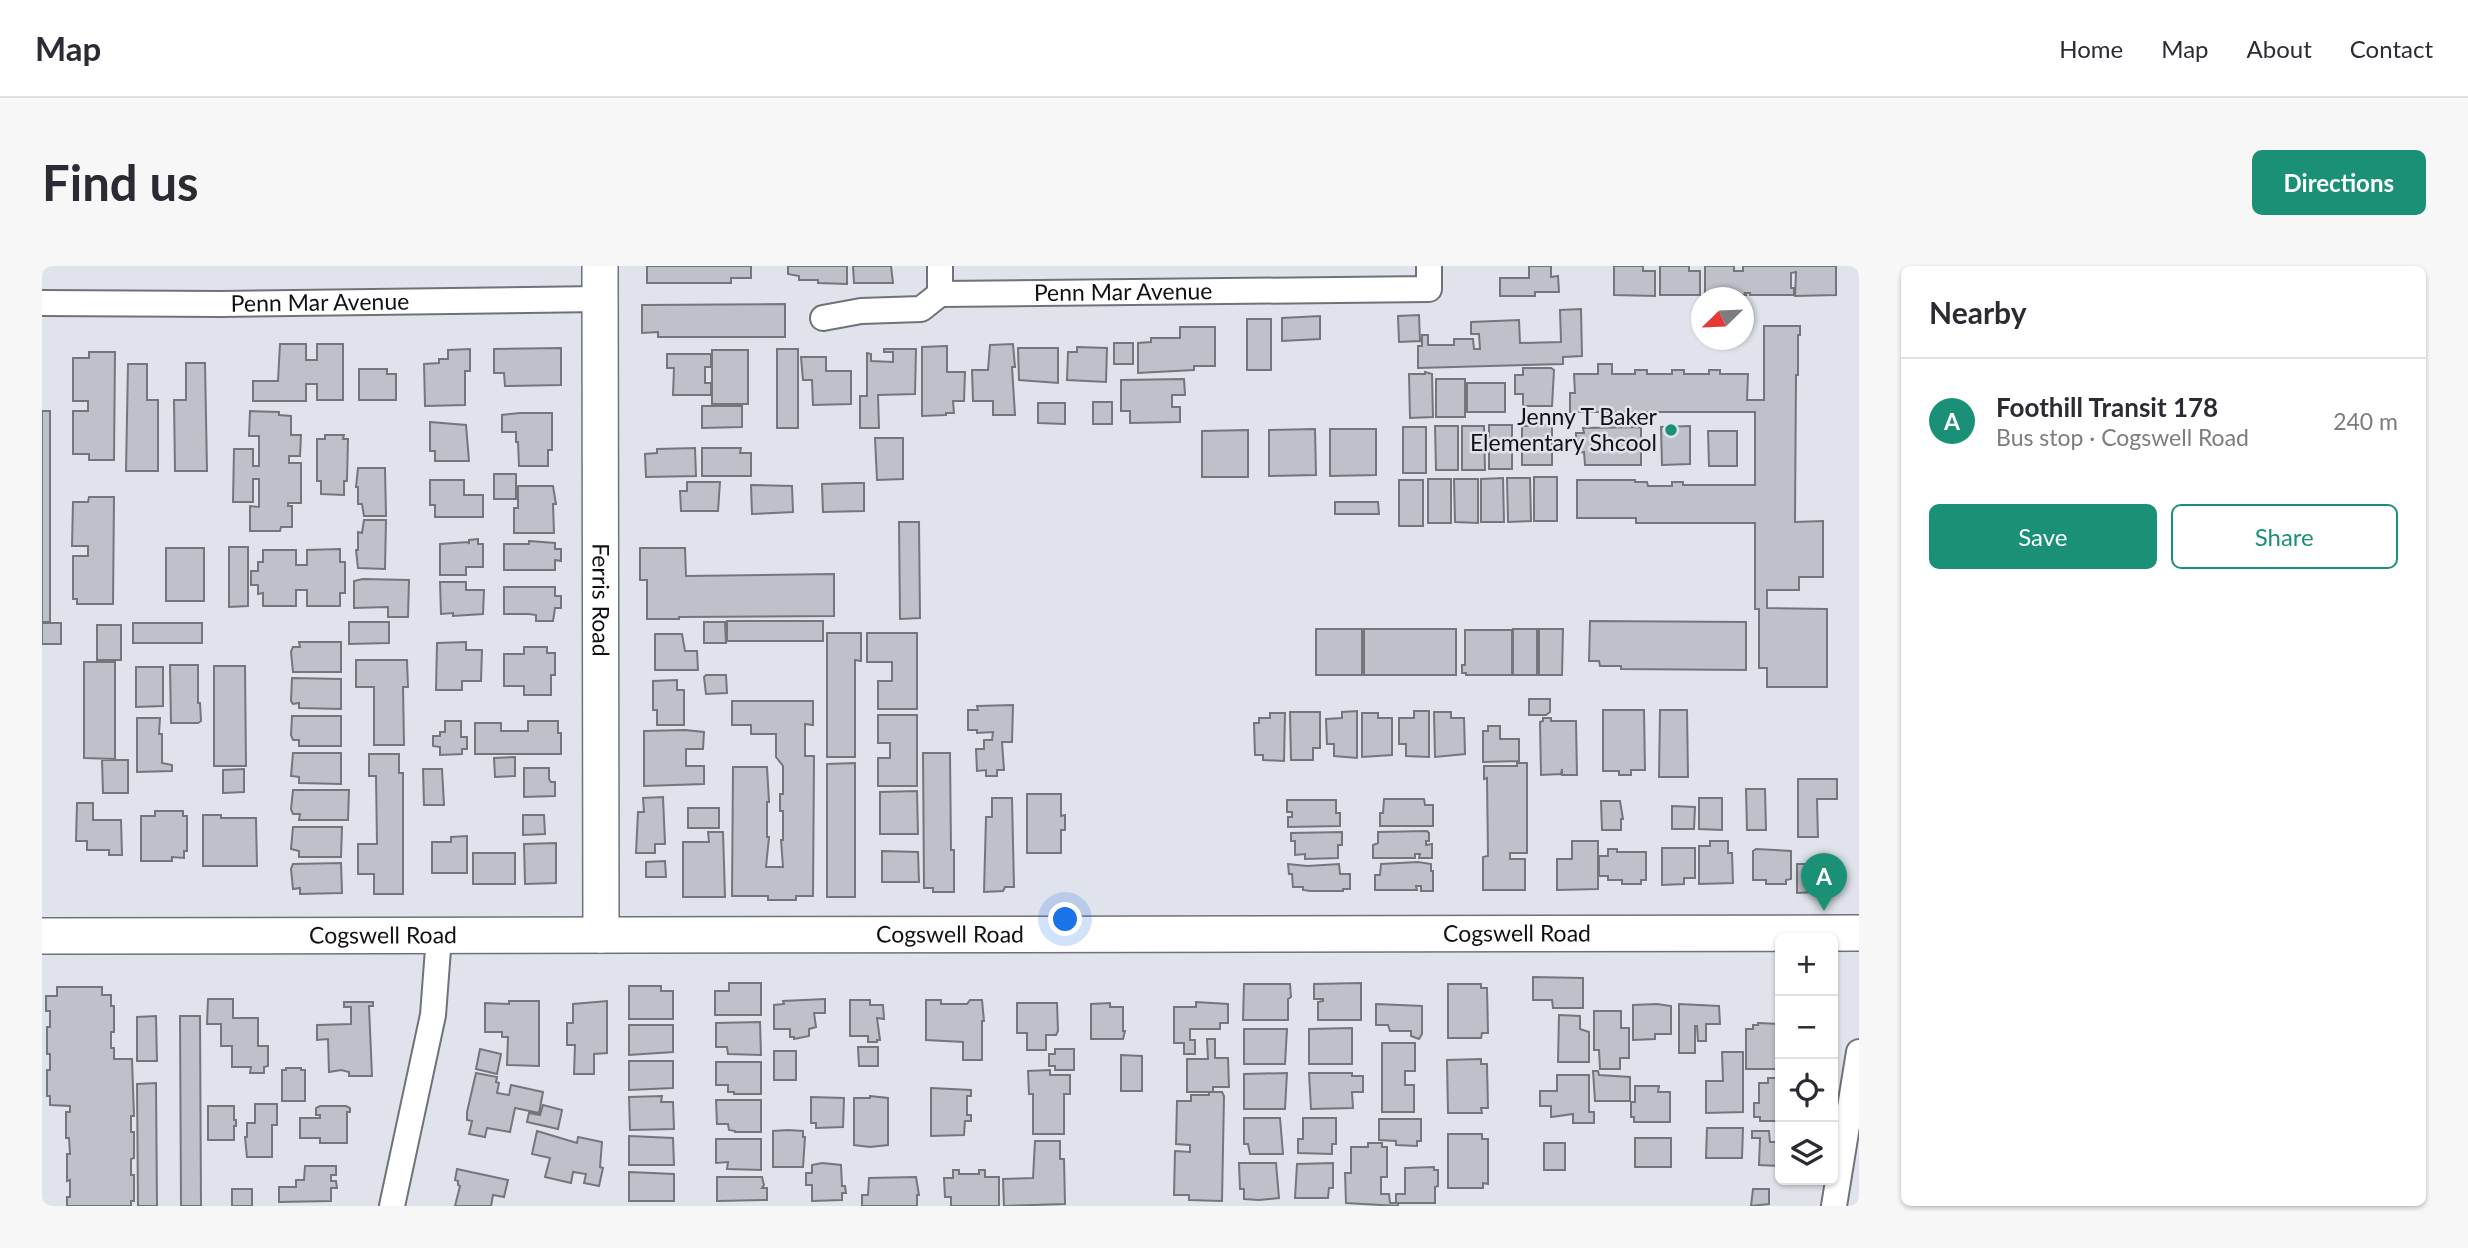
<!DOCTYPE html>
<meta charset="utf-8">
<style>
body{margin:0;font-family:Lato,sans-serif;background:#f7f7f7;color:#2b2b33}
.controls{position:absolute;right:21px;bottom:21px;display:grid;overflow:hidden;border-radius:10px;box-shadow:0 2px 5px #0004}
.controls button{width:63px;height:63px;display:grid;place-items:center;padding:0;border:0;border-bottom:2px solid #e1e1e2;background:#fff;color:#2b2b33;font:35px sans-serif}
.compass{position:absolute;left:1649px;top:21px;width:63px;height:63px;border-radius:50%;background:#fff;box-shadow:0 2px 5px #0004;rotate:247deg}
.you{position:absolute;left:1024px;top:654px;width:24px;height:24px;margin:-18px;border:5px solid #fff;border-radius:50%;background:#1a73e8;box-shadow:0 0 0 10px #1a73e833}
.badge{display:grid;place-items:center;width:46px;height:46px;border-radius:50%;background:#1a9176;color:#fff;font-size:23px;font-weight:700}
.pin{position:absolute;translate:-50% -58px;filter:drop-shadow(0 2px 4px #0008)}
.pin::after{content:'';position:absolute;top:37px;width:24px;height:21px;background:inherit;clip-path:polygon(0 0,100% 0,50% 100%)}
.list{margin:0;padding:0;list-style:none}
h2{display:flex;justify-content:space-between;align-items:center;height:91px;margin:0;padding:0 28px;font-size:30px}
h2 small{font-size:23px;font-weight:400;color:#7c7c81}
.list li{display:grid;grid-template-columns:46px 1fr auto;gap:21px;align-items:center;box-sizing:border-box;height:126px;padding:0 28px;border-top:2px solid #e1e1e2}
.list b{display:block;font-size:26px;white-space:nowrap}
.list p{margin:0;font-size:23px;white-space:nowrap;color:#7c7c81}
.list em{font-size:23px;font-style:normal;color:#7c7c81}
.actions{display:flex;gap:14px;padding:21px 28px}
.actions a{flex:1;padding:16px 0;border:2px solid #1a9176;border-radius:10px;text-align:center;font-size:24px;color:#1a9176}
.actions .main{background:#1a9176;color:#fff}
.icon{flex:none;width:38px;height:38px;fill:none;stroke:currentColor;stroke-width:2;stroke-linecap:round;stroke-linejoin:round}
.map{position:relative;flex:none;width:1817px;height:940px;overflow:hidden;border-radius:10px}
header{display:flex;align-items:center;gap:42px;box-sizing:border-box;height:98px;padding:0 35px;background:#fff;border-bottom:2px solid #e1e1e2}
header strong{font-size:33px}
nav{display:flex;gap:38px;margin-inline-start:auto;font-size:24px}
.intro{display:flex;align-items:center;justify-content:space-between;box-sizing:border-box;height:168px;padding:0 42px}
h1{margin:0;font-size:49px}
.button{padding:18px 32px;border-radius:10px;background:#1a9176;color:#fff;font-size:24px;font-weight:700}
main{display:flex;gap:42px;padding:0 42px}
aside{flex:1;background:#fff;border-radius:10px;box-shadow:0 2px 5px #0004}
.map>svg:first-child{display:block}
</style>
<header>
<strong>Map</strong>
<nav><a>Home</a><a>Map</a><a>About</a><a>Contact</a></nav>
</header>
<div class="intro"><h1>Find us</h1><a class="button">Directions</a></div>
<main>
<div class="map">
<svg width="1817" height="940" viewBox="0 0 1817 940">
<rect width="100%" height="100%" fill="#e0e3eb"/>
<path fill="#bec1c9" stroke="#73767d" stroke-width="2" d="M605 0H709V12H689V17H605Z
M746 0H805V18L776 17V14H757V10L746 8Z
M811 0H849L851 17H812Z
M1487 0H1509V11L1516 10 1517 26H1493V30H1458V12H1487Z
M1572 0H1601V5H1613V30L1572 29Z
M1618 0H1647V5H1658V29H1618Z
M1663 0H1692V5H1701V0H1794V29L1753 30 1754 6 1749 7V22H1752V29H1708V27H1703L1704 29H1663Z
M743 38V71H616V66L600 67V39Z
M1539 43 1540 90 1521 91V98L1376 102V80H1380V69H1386V79H1412V73H1431L1432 83H1438L1437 68H1429V56L1477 54 1478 77 1519 76 1518 44Z
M1377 49 1378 75 1357 76 1356 50Z
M1278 50V73L1240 75V52Z
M1205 53H1229V104H1205Z
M1722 60H1758V69H1756V109H1754L1753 256 1781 255V311H1757V324H1725V342L1785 343V421H1725V402H1717V343H1713V257H1594V252H1535V214H1593V216H1605L1606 220H1630V216H1641V219H1713V146H1528V127H1533L1532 108H1556V98H1570V108H1593V104H1605V108H1630V104H1642V108H1667V104H1678V108H1706L1705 134H1722Z
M1138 61H1173V100H1152V104L1096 107V77L1109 76V72H1138Z
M1072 77H1091V98H1072Z
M238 78H264V94H275V78H301V134H275V118H264V135H211V115H236Z
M971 78 973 101H970L973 149H951V135H931L930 104H946L948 79Z
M905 80V106H923L922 135H911L912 147H904V149L880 150V81Z
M1035 81 1065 82 1064 116 1025 114 1026 86H1035Z
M519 82V119L463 120 462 107H452V83Z
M976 82H1016V117L977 114Z
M428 83V105H423V139L383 140 382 98 397 97V93H406V84Z
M735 83H756V162H735Z
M842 83H874L873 128 836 129 837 162H818V130H825V87L829 88V95L851 96V86H842Z
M670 84H706V138H670Z
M47 86H73L72 194H47V188H31V145H46V135H31V92H47Z
M625 88H669V101H663V117H669V129H631L632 102H625Z
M759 91H784V105H809V138L771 139 770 114H761Z
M144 97H163L165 205H133L132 134H144Z
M86 98H105V134H116V205H84Z
M1481 102H1509L1512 104 1510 140H1481V128H1473V109H1481Z
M317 103H345V108H354V134H317Z
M1383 106 1390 108 1391 151 1368 152 1367 108H1383Z
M1142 113 1143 129H1130V141H1138V156L1088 157V145H1079V114Z
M1394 113H1423V151H1394Z
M1425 117H1463V146H1425Z
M1051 136H1070V158H1051Z
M996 137H1023V158L996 157Z
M660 140H700V161L660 162Z
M0 145H8V356H0Z
M208 145 237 146V149L249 150V169H259L258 190H247V197H259V237H246V240H250V261H239L238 265H208V240L217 241V213H211V236H191L192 183H211V200H217V170H207Z
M478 147H510V184H506V200H477L476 176H474V166H460V149Z
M388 156 424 159 427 195H393V185H388Z
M1447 159H1470V203H1447Z
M1510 159V199H1480V160Z
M1393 160H1416V204H1394Z
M1420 160H1442L1443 204H1420Z
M1648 160V198L1620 199 1619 161Z
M1361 161H1384V207H1361Z
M1599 161V199H1543L1542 186 1534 187V167H1542L1541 162Z
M1273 163 1274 209 1227 210V164Z
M1288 163H1334V209L1288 210Z
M1206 164V211H1160V165Z
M1666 165H1695V200H1667Z
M283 169H302L301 173H306L305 215H302V229L279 228V215H275V173H283Z
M833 172H861V213L835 214Z
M653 182 654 210 604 211 603 188 615 187V183Z
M660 182H699L698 187H709V210H660Z
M316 202H343L344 250H322L320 238H316V221H314Z
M452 208H474V233H452Z
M1492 211H1515V255H1492Z
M1461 212 1462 256H1439V213Z
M1465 212H1488L1489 255 1466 256Z
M1386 213H1409V257H1386Z
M1412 213H1436V257L1413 256Z
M388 214H422V229H441V251H393V239H388Z
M1357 214H1381V260H1357Z
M645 216H678L676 245H639L638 225H645Z
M811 217H822V245L781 246 780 218Z
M709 219 750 220 751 246 710 248Z
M476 220H511L514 238H511L512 267H472V242H476Z
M47 231H72L71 338H35V333H31V290H46V280H30L31 236H46Z
M1293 236H1336L1337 248H1293Z
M322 254H344L343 303 316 302 314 284H316V266L320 267Z
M857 256H877L878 352 858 353Z
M436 273V278H441V301H424V309H398V278L426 276 427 278V274Z
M487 275 513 277V283H519V295L513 294V304H462V278H487Z
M187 281H206V340L187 341Z
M124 282H162V335H124Z
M598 282H643L644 310 792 308V350L637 351V353H605V314H598Z
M298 283V296H303V327H298V340H265V324H254V340H221V327L216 328V319H209V305H216V296H221V284H254V299H265V284Z
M321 313 367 314 366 351H346V341L312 342V315Z
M398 316H424V324H442L441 348 411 350V347L399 348Z
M462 321H513V330H519V342H513L511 355H494V349L487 348H462Z
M685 355H781V375H685Z
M1548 355 1704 356V404L1579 403V400H1558L1557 395H1547Z
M307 356H347V377L307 378Z
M662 356H683L684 377H662Z
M0 357H19V378H0Z
M91 357H160V377H91Z
M55 359H79V394H55Z
M1274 363H1320V409H1274Z
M1322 363H1414V409H1322Z
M1471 363H1495V409H1471Z
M1497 363H1521L1520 409H1497Z
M1423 364H1470V409H1424V407H1420V399H1423Z
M785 367H819V395L813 394V491H785Z
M825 367H875V443H836V415H850V396H825Z
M613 368H640L643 385H655L656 404H613Z
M257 376H299V406H251L249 386 251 381H258Z
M424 376V384H440L439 415H420V424H394L395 377Z
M482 381H505V387H513V409H509V429H482V420H462V388H482Z
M314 394H365L366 421H361L362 479H332V421H314Z
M42 396H73V493L42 492Z
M128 399H156V437H158L159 455 156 457H129Z
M172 400H203L204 500H172Z
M94 401H121V440L94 441Z
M664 409H684L685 427 664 428 662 411Z
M250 412 299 413V443L257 442V437L251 438 249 435Z
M635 414V424H642V459H615V444H611V415Z
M1487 433H1508V446L1504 449H1487Z
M690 435H771V459L763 458V490H772L771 630H754V634H726V630H690L691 501H725L727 536H725V571H727L724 601H741L739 574H741V545H738V528H741V500L734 491V468H709V459H690Z
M971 439 970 476H960L962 504H955V510H944V504L935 505 934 483H942V474H950L951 466 935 467V464H926V444H936L935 440Z
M1561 444H1602L1603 504H1589V509H1577V505H1561Z
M1618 444H1645L1646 511H1617Z
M1315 445V492L1292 490V478H1285L1284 453 1300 452V446Z
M1372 445H1387V491L1364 490V478H1357V452H1372Z
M1248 446H1278V482H1271V494H1249Z
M1392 446H1409V452H1422L1423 488 1393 491Z
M1228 447H1243L1242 495 1221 494V489H1213L1212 457H1217V452H1228Z
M1320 447H1336V452H1350V489L1320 491Z
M836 449H875V520H836V492H848V477H836Z
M250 450H299V480H257V474H251L249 469Z
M95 452H118L117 468H120V497L130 499V505L95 506Z
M1501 452H1509V455H1534L1535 509H1520V503L1519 508 1499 509 1498 456 1501 455Z
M403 455H419V471H425V483H420V488L398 489V481L391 480V470H398V466H403Z
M486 455H516V467H519V488H433V457H459V465H486Z
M1446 460H1458V473H1477V495L1441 496V465H1446Z
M643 464 662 466 661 483H644V500H662V518L602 520V465Z
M251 487H299V518L257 517V511L249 510Z
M881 487H908L909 584H912V626H891V622H882Z
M327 488H357V507H361V628H332V608H316V578H335L334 510H327Z
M473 491V510L453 511 452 492Z
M60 494H86V527H61Z
M813 497V631H785V498Z
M1475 497H1485V587H1468V593H1483V624H1441V591L1446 590 1445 512 1442 513V500H1475Z
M482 502H507V513L509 516H513V530L482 531Z
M202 503V526L181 527V504Z
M381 503H400L402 539H382Z
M1756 513H1795V533H1775L1776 571H1756Z
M1704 523H1723L1724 564H1705Z
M251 524H307L306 554H257L258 548H251L249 543Z
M875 525 876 568H838V526Z
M985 528H1019V550L1023 549V564H1019V587H985Z
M621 531 623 578H613V587H594L596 546H602L601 532Z
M950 532H970L972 621H963L961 625 942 626 944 551H950Z
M1657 532H1680V564L1657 563Z
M1342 533H1382L1383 539H1391V560H1338V547H1341Z
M1245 534H1294V547H1298V560L1246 561V551H1250V546H1245Z
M1559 535H1578L1581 553H1579V564H1560Z
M35 537H51V554H79L80 589H67V584H45V575H34Z
M1630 540 1653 541 1652 563H1630Z
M646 542H677V562H646Z
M113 545H141V550H145V585H142V592L130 591V595H99V550H113Z
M161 549H179V552H214L215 600H161Z
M481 549H502L503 568 481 569Z
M251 561H300L299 591H257V585L249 583Z
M1385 565 1387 567V575H1384V579L1390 578V592H1377L1378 588H1373V592H1331V579L1336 577V566Z
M666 566H681L683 631H641V576H667Z
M1300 566V579H1296V592L1263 593V588L1253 589V575H1249V567Z
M425 570V607H390V576H409V571Z
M1530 575H1556V623L1515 624V593H1530Z
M1668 575H1686V587H1690L1691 617 1657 618V580H1668Z
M514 577V617L483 618 482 578Z
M1620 582H1653V612H1642V618L1620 619Z
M1566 583H1575V586H1604V614H1599V618H1580V614H1566V610H1557V590H1566Z
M1714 583 1749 585V613L1744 614V618H1724V614H1711V585Z
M840 585 876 586 877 616H840Z
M431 587H473V618H431Z
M623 595 624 611H604V596Z
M1376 596 1389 598V605H1391V625H1379V620H1374L1375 624H1333V609H1338L1339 598Z
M299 597 300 627 258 628V622L251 623 249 603 251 598Z
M1246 598 1265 600 1297 598 1298 608H1308V623H1301V625H1268L1261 624V621H1251L1250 608H1247Z
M1755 598H1773V626L1755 627Z
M1491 711 1541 712V742H1511L1510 734H1491Z
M687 717H719V749H673V725H687Z
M1319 717V754H1276V736L1281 735V733H1272V718Z
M1202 718H1248L1249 731 1246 733V754H1201Z
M1406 718H1439V722H1445L1446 767H1440L1439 772H1406Z
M587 720H619V725H631V753H587Z
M15 721H60V729H69V740H72V766H69V782H72V793H90L92 850H89V866H92V892L89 893V909H92V935H89V940H25V931H28V914L25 915V888H28L27 872H24V846H28V840L8 839V830H5V804H8V788H5V761H8V745H4V730H15Z
M166 733H191V752H216V780H226V800L222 801V807H208L209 801H190V780H179V758H165Z
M783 733V747H772L774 761 767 763V770L752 773V771H748V763H732V739L742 738 741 735Z
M808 734H828V739H841L842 753 835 752 838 774H835V776H826V770H808Z
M884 734H899V738H925L928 734H940L942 755H940V794H921V776L884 774Z
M467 735H497V800L465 799 466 771H460V766H443V737L467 738Z
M565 735V787L552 788V808H532L533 779H525V757H531V738Z
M302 736H331V740H327L330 810H307V806L299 804 287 806 286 773 275 774V759L309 758V741H302Z
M1154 736 1186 738V757H1178V763H1148V774H1153V788H1142V777H1132V741H1154Z
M975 737H1015L1016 765 1014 769H1004V784H985V767H975Z
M1068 737V741H1081V765H1083L1081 773H1049V738Z
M1334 738 1380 740V768L1377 773 1369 770V765H1348L1346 759H1334Z
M1615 738 1629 740V768H1613V773L1591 774V739Z
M1637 738 1677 740 1678 758H1664V775H1656L1655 760H1653V787H1637Z
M1552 745H1579V762H1587V792H1578V803H1558L1557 784H1552Z
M1517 749 1538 750V763L1547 766V796H1516Z
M114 750 115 795H95V751Z
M138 750H158L159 940H139Z
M718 756 719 789 686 788 685 781H674V757Z
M1716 757 1738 758V803H1704V763H1711V759H1716Z
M587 759H631V786L587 789Z
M1310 762V798H1267V763Z
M1202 763H1245L1243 798H1202Z
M1165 773H1173V792H1186L1187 821H1171V826H1145V793H1166Z
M1340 777H1373V805H1363V819H1372V846H1340Z
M816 781H836V800H817Z
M438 783 459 788 455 808 434 803Z
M1013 783H1032V804H1013V800H1007V788H1013Z
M732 785H754V814H732Z
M1680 786H1701V846L1664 847V815H1681Z
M1079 789 1100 790V825H1079Z
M1439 793V798H1445L1446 842H1439L1440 847H1406L1405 794Z
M587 795H631V822L587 824Z
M674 796H719V828H692V826H686V819H674Z
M244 802H259V804H263V835H240V804H244Z
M1008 804V809H1028V828H1022V868H991V828H987L986 805Z
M1551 805H1556L1557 809 1588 811V835H1553Z
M434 807 455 811 454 816 457 817 455 827 467 829 469 819 501 826 497 847 473 842 468 866 445 862 443 871 427 868 430 855 425 854V846Z
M1245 807 1243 843H1202V808Z
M1267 807H1310V810H1321V826H1310L1311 842 1269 843Z
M1515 809H1547V846H1552V857H1531V848L1509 851V840H1498V825H1515Z
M1726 812H1736L1738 817V855H1718V851H1712V837H1717V817H1726Z
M114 817 115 940H96L95 818Z
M1593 820H1617L1616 826H1628V856H1592V851H1589V836H1593Z
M889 822 929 824V830H925V849H929V855H923L922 869 889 870Z
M1167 826H1180L1182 830 1180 935 1147 934V929H1132L1133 885 1148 886V879L1134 878 1135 835H1149V829H1167Z
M620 830 619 836H631L632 863 588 864 587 831Z
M828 830 846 832V879L828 881 812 879V832H828Z
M769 831 802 832 801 861 774 862V857H769Z
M674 834H719V866H693V865L687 864 686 858H675Z
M213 838H235V859H230V891H205L203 871H205V857H213Z
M501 839 520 844 516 863 485 856 487 847 498 849Z
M166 840H192V854H194V860H192V874H166Z
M278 840H304L308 842V846H305V877H278V872H258V852H278V849H274V842Z
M1202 852H1238L1241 888H1208L1206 878H1202Z
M1261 852H1294V878H1290V888L1256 887V873H1261Z
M1337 853H1379V875H1375V880L1354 879V875L1337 874Z
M1665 862H1701L1700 892H1664Z
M746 864 761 865V871H763L761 901H731V865Z
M495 865 535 877 536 871 560 876 558 901 561 902 557 920 542 917 544 908 531 906 529 917 503 911 508 892 490 888Z
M1710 865H1727L1728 876H1738V900L1717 899 1718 872H1710Z
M1406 868H1440V873H1446V918L1441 917V922H1406Z
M587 870 631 872 632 899H587Z
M1593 872H1629V901H1593Z
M674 873H719V904L685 903 686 896 674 897Z
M993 875H1018V893H1022L1023 938 962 940 961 913 991 912Z
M1326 877H1340V881H1345V911H1339V928H1347L1348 937H1354V928H1363V902L1392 901V904H1396V920L1393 921V937H1356V940L1304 937 1303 907H1309V881H1326Z
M1502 877H1523V904H1502Z
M780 897 799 899 800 920H803L804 927H800V934L770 935V919H764V907H770V899Z
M1197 897H1234L1237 932 1217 934 1202 933V923H1198Z
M1291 897V922H1287L1286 932H1253L1255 898Z
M263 900H294V909H289V915H294L295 922H289V935L237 936V921H254V914H262Z
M415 903 466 914 462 931 451 929 449 940H413L418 920 416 919V915L413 914Z
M911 904H917V908H937V904H943V911H957V940H909V931H903L902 912H911Z
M587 906 632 908V935H587Z
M675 911H720L722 919 720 922H725V934L675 935Z
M874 911 877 929H875V940H820V929H826L827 912Z
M190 923H210V940H190Z
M1711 923H1727V938L1709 940Z"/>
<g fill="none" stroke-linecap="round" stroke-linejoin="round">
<defs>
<g id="street">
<path d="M898 28V0"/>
<path id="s1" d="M0 37 179 38 558 33"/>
<path id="s2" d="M781 52 819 45 879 43 898 28 1387 23V0"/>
<path d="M350 940 391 749 397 670"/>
<path d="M1792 940 1817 786"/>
</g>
<g id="secondary">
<path id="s3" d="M558 0 559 669"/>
<path id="s4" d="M0 670 1817 667"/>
</g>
</defs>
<use href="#street" stroke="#6f7279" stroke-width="28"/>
<use href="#secondary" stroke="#6f7279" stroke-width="38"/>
<use href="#street" stroke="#fff" stroke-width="24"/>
<use href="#secondary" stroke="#fff" stroke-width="35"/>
</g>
<circle fill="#1a9176" stroke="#e0e3eb" stroke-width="2.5" cx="1629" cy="164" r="7"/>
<g text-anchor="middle" stroke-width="5" stroke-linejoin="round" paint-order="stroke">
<g font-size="23" fill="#101114" stroke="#e0e3eb">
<text dy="8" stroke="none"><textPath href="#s2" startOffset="306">Penn Mar Avenue</textPath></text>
<text dy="8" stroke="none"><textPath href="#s1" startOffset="278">Penn Mar Avenue</textPath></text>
<text dy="8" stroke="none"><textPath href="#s3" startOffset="334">Ferris Road</textPath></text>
<text dy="8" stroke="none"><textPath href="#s4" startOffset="1475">Cogswell Road</textPath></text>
<text dy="8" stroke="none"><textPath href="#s4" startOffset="908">Cogswell Road</textPath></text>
<text dy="8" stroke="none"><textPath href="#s4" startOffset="341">Cogswell Road</textPath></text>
</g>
<g font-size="23" fill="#101114" stroke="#e0e3eb" text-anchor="end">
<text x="1615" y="159">Jenny T Baker<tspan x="1615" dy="26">Elementary Shcool</tspan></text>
</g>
</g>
</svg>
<div class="controls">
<button>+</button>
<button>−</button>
<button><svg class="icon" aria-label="locate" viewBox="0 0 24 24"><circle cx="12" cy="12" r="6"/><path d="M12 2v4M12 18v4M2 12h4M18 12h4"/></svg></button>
<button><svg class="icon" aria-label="layers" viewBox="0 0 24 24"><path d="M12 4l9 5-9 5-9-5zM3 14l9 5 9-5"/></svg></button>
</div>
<svg class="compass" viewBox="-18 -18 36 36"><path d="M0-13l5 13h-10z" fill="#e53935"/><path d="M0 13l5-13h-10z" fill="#7c7c81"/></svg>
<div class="you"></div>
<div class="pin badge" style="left:1782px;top:645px">A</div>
</div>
<aside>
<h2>Nearby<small></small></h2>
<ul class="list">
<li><span class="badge">A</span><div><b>Foothill Transit 178</b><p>Bus stop · Cogswell Road</p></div><em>240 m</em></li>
</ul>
<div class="actions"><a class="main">Save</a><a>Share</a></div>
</aside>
</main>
